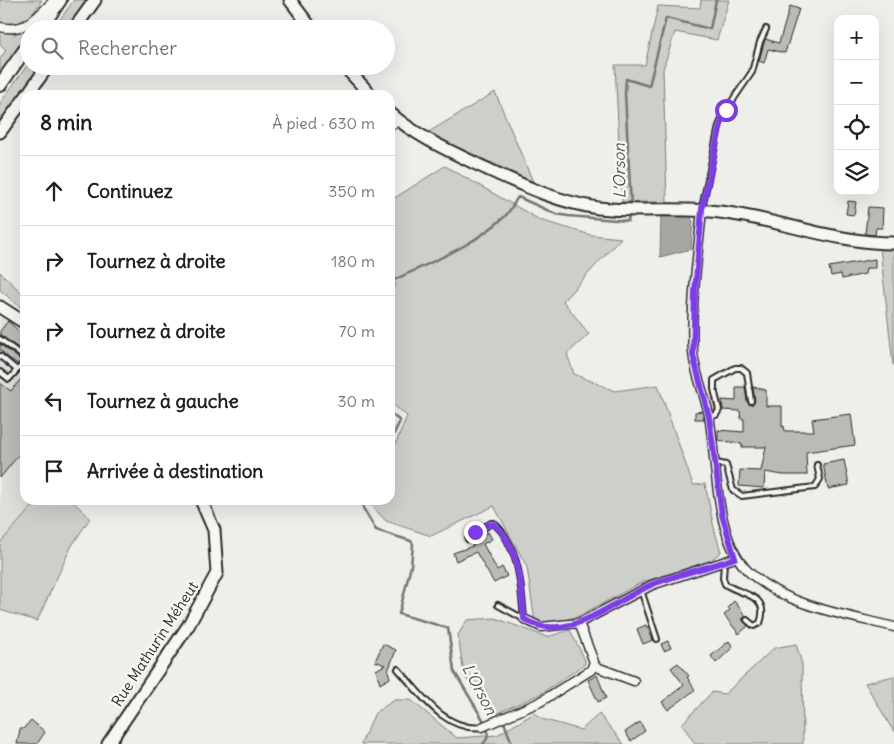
<!DOCTYPE html>
<html lang="fr">
<meta charset="utf-8">
<style>
body{margin:0;font-family:Delius,sans-serif;background:#f2f2f2;color:#202124}
.controls{position:absolute;right:15px;top:15px;display:grid;overflow:hidden;border-radius:10px;box-shadow:0 5px 20px #0002}
.controls button{width:45px;height:45px;display:grid;place-items:center;padding:0;border:0;border-bottom:1px solid #e0e0e0;background:#fff;color:#202124;font:25px sans-serif}
.stop{position:absolute;width:15px;height:15px;margin:-11px;border:4px solid #7c3aed;border-radius:50%;background:#fff}
.stop.end{background:#7c3aed;border-color:#fff;box-shadow:0 1px 5px #0008}
.list{margin:0;padding:0;list-style:none}
h2{display:flex;justify-content:space-between;align-items:center;height:65px;margin:0;padding:0 20px;font-size:21px}
h2 small{font-size:16px;font-weight:400;color:#757577}
.list li{display:grid;grid-template-columns:32px 1fr auto;gap:15px;align-items:center;box-sizing:border-box;height:70px;padding:0 20px;border-top:1px solid #e0e0e0}
.list b{display:block;font-size:19px;white-space:nowrap}
.list em{font-size:16px;font-style:normal;color:#757577}
.icon{flex:none;width:28px;height:28px;fill:none;stroke:currentColor;stroke-width:2;stroke-linecap:round;stroke-linejoin:round}
.map{position:relative;flex:none;width:894px;height:744px;overflow:hidden}
.search{position:absolute;background:#fff;box-shadow:0 5px 20px #0002;left:20px;top:20px;width:375px;height:55px;display:flex;align-items:center;gap:12px;box-sizing:border-box;padding:0 18px;border-radius:28px;color:#757577;font-size:19px}
.panel{position:absolute;background:#fff;box-shadow:0 5px 20px #0002;left:20px;top:90px;width:375px;height:415px;border-radius:15px}
.map>svg:first-child{display:block}
</style>
<div class="map">
<svg width="894" height="744" viewBox="0 0 894 744">
<rect width="100%" height="100%" fill="#eeeeea"/>
<filter id="ink" filterUnits="userSpaceOnUse"><feTurbulence type="fractalNoise" baseFrequency=".02" numOctaves="2"/><feDisplacementMap in="SourceGraphic" scale="10" xChannelSelector="R" yChannelSelector="G"/><feConvolveMatrix kernelMatrix="1 2 1 2 8 2 1 2 1" color-interpolation-filters="sRGB"/></filter>
<g filter="url(#ink)">
<path fill="#dededb" d="M0 318 9 321 25 337V500H38L0 543Z"/>
<path fill="#cececa" stroke="#7c7c7a" d="M0 0H42L33 13 34 27 29 29V35L0 74V59L6 50 0 44Z
M74 0H89L69 29H53Z
M701 0H729L717 40 675 32 663 69 667 202H622L615 65H645L658 6 700 8Z
M29 63V66H41L0 125V103Z
M495 92 533 182 427 133Z
M445 166 540 220 591 235 621 238 563 301 589 334 567 354 574 374 615 391 658 385 693 485 705 484 714 528 721 552 710 561 642 582 579 616 558 622H535L527 567 494 506 431 536 386 521 371 505V500H390V458L407 416 390 402V291L396 285 390 275V201Z
M880 248H894V365H893Z
M0 272 25 296V311L0 290Z
M38 500H71L90 518 71 547 37 621 0 610V543Z
M495 618 547 637 570 630 585 660V664L542 693 491 716 464 675 458 635 467 620Z
M796 644 802 664 803 744H695L682 724 712 692 725 694 774 648Z
M894 676V732L865 683Z
M394 700H411L457 738 497 735 535 713 542 719 581 730 599 714 624 744H361L375 713Z"/>
<path fill="#a6a6a3" stroke="#757573" d="M688 214 693 221 691 249 660 257 661 215Z"/>
<g fill="none" stroke-linecap="round" stroke-linejoin="round">
<path stroke="#757573" stroke-width="2.5" d="M631 206 625 93 626 79 649 86 666 18 710 29 716 0
M390 282C428 263 470 248 502 219 509 214 513 204 518 197L556 214 568 216 628 221 630 213
M390 413 400 421 390 442
M366 500 363 508 376 530 411 541 413 544 411 566 399 614 448 628 454 671 488 728 487 739 483 744
M500 723 504 722 512 744"/>
</g>
<path fill="#babab7" stroke="#2b2b2b" d="M790 6 799 9 785 53 768 49 764 63 759 61 765 39 779 43Z
M848 201 856 202 854 215 846 214Z
M868 207 883 208 882 228H876L875 235 865 234Z
M875 259V268H866L865 274 842 279 841 274 831 276 829 267Z
M8 321 25 337V353L0 335V331Z
M0 344 22 361 18 364 10 359 0 350Z
M25 374V447L0 478V383L11 391Z
M736 387H745L747 402 751 405 755 401 753 387 766 390V406H782V427L784 426 785 431H814L812 419 851 414 855 445 806 452 807 475H783L765 472 764 488 739 486 740 470 761 471 766 447H742V444L718 440V430L744 432V419H741L740 411 723 410 722 400 736 401Z
M702 411 704 419H695V412Z
M844 460 849 485 828 489 823 464Z
M488 532 492 539 483 544 497 570 502 567 507 576 494 583 476 552 456 561 453 553 473 546 470 542Z
M734 601 746 616 742 619 748 626 739 634 724 615 730 610 728 607Z
M646 625 653 640 643 644 637 629Z
M668 641 671 648 664 651 661 644Z
M729 641 733 647 716 663 711 656Z
M383 644 396 650 388 671 390 678 380 684 376 670 385 665 375 661Z
M678 663 689 676 687 677 695 690 668 710 662 702 684 685 671 668Z
M597 675 606 698 598 702 588 680Z
M31 720 45 732 37 744H17L20 729H23Z
M640 722 645 731 631 741 625 732Z"/>
<g fill="none" stroke-linecap="round" stroke-linejoin="round">
<defs>
<path id="lane" d="M702 208 719 126 726 110 752 72 760 42 766 29
M0 339 25 358
M0 356 17 370 25 363
M0 372 9 379 17 370
M709 417 716 415 719 410 714 389V380L735 368H741L747 373 751 401
M716 463 726 465 733 490 742 496 815 487 820 479 817 465
M468 539 491 523H494C520 547 521 587 524 619
M724 562 723 578 725 584C739 595 771 593 760 623L754 626 747 620
M641 590 657 639
M498 605 524 619
M398 669C420 693 445 732 482 727"/>
<path id="street" d="M0 27C26 33 37 17 54 0
M390 126 399 121
M702 209C698 256 690 306 693 353 695 374 705 395 709 415 717 462 714 541 750 573 788 607 847 615 894 627
M524 619 541 627 579 623
M594 666 634 681
M482 727 540 702 591 670 594 662 579 623 652 585 735 558"/>
<path id="secondary" d="M290 0 312 29
M74 29 95 0
M344 66 371 95
M27 95 48 66
M390 113C417 137 452 152 485 168 522 185 557 202 598 208 641 213 684 206 727 213 783 221 837 243 894 243
M0 132 25 98
M0 307 25 323
M108 744 188 626 217 573 214 530 201 500"/>
<path id="primary" d="M40 29 60 0
M0 85 29 44"/>
</defs>
<use href="#lane" stroke="#2b2b2b" stroke-width="8"/>
<use href="#street" stroke="#2b2b2b" stroke-width="11"/>
<use href="#secondary" stroke="#2b2b2b" stroke-width="15"/>
<use href="#primary" stroke="#2b2b2b" stroke-width="16"/>
<use href="#lane" stroke="#f6f6f2" stroke-width="4"/>
<use href="#street" stroke="#f6f6f2" stroke-width="8"/>
<use href="#secondary" stroke="#f6f6f2" stroke-width="11"/>
<use href="#primary" stroke="#f6f6f2" stroke-width="12"/>
</g>
</g>
<g fill="none" stroke-linecap="round" stroke-linejoin="round" filter="url(#ink)">
<path stroke="#7c3aed" stroke-width="6" d="M475 532 486 525 494 524C520 547 521 587 524 619 567 646 613 601 651 585 678 574 708 568 735 558L722 515 709 417 693 355 695 292 702 209 720 126 726 110"/>
</g>
<g text-anchor="middle" stroke-width="5" stroke-linejoin="round" paint-order="stroke">
<g font-size="15" fill="#2b2b2b" stroke="#f6f6f2">
<text transform="translate(155 644) rotate(-57)" y="5">Rue Mathurin Méheut</text>
</g>
<g font-size="16" font-style="italic" fill="#565655" stroke="#f6f6f2">
<text transform="translate(619 171) rotate(-91)" y="6">L’Orson</text>
<text transform="translate(480 689) rotate(62)" y="6">L’Orson</text>
</g>
</g>
</svg>
<div class="controls">
<button>+</button>
<button>−</button>
<button><svg class="icon" aria-label="locate" viewBox="0 0 24 24"><circle cx="12" cy="12" r="6"/><path d="M12 2v4M12 18v4M2 12h4M18 12h4"/></svg></button>
<button><svg class="icon" aria-label="layers" viewBox="0 0 24 24"><path d="M12 4l9 5-9 5-9-5zM3 14l9 5 9-5"/></svg></button>
</div>
<div class="stop" style="left:726px;top:110px"></div>
<div class="stop end" style="left:475px;top:532px"></div>
<div class="search"><svg class="icon" aria-label="search" viewBox="0 0 24 24"><circle cx="10" cy="10" r="6"/><path d="M15 15l6 6"/></svg>Rechercher</div>
<section class="panel">
<h2>8 min<small>À pied · 630 m</small></h2>
<ul class="list">
<li><svg class="icon" aria-label="ahead" viewBox="0 0 24 24"><path d="M12 20V5M6 11l6-6 6 6"/></svg><div><b>Continuez</b></div><em>350 m</em></li>
<li><svg class="icon" aria-label="right" viewBox="0 0 24 24"><path d="M7 20v-9h11M14 6l5 5-5 5"/></svg><div><b>Tournez à droite</b></div><em>180 m</em></li>
<li><svg class="icon" aria-label="right" viewBox="0 0 24 24"><path d="M7 20v-9h11M14 6l5 5-5 5"/></svg><div><b>Tournez à droite</b></div><em>70 m</em></li>
<li><svg class="icon" aria-label="left" viewBox="0 0 24 24"><path d="M17 20v-9H6M10 6l-5 5 5 5"/></svg><div><b>Tournez à gauche</b></div><em>30 m</em></li>
<li><svg class="icon" aria-label="arrive" viewBox="0 0 24 24"><path d="M6 21V4h12l-3 4 3 4H6"/></svg><div><b>Arrivée à destination</b></div></li>
</ul>
</section>
</div>
